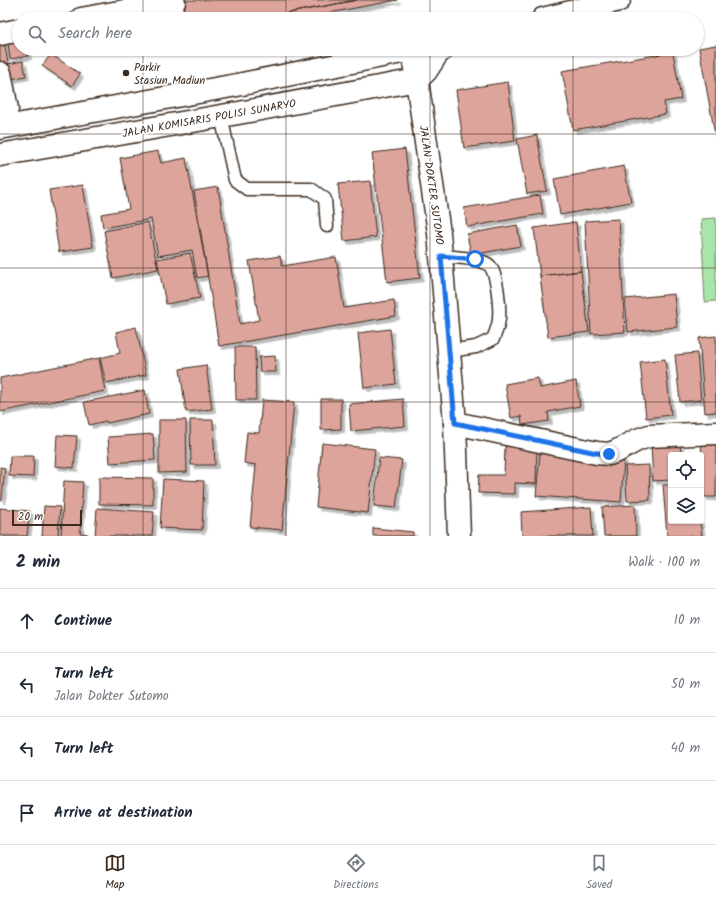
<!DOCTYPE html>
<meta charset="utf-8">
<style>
body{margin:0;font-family:Kalam,sans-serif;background:#f6f6f7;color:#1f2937}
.controls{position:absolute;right:12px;bottom:12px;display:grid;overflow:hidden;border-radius:4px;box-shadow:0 1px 3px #0004}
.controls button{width:36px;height:36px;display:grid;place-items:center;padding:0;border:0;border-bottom:1px solid #e0e1e3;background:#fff;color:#1f2937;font:20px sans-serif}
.scale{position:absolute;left:12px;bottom:10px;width:70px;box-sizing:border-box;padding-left:4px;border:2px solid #3b2a1e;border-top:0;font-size:11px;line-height:14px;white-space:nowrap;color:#3b2a1e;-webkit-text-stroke:3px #fff;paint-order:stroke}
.stop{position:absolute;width:12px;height:12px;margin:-9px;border:3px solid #1a73e8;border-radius:50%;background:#fff}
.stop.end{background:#1a73e8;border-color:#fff;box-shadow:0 1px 4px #0008}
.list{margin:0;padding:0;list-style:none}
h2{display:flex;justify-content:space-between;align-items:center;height:52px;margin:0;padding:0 16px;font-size:17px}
h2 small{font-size:13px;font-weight:400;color:#747a83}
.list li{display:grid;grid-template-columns:26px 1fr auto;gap:12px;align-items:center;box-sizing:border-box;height:64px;padding:0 16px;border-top:1px solid #e0e1e3}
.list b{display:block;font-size:15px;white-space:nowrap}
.list p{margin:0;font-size:13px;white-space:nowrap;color:#747a83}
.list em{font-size:13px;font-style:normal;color:#747a83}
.icon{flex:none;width:22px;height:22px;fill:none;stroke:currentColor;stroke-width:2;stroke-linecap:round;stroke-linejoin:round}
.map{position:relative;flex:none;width:716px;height:536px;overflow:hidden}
.search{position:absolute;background:#fff;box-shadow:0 1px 3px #0004;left:12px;right:12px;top:12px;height:44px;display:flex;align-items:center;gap:10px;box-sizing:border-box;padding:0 14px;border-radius:22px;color:#747a83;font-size:15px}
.sheet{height:308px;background:#fff}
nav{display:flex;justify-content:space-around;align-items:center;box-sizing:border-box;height:56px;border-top:1px solid #e0e1e3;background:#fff;font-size:11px;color:#747a83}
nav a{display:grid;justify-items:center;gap:2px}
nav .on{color:#3b2a1e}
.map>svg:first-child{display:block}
</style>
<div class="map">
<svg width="716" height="536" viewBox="0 0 716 536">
<defs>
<filter id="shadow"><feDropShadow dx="3.5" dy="3.5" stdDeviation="0" flood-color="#0004"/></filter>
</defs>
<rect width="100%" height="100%" fill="#fff"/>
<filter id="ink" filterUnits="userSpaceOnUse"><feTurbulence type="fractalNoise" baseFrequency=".025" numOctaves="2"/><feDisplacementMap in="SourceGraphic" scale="8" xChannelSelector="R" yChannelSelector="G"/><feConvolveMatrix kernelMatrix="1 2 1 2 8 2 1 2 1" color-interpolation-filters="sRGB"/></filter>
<g filter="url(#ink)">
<path fill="#a9e4aa" stroke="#728764" d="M716 218V301L705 302 701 219Z"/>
<path fill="#dda49c" stroke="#3b2a1e" filter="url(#shadow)" d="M176 0H357L257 19H180Z
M357 0H398L297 19H257Z
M0 26 4 41 13 91 0 93Z
M19 42V49H27L28 56 10 59 8 44Z
M716 45V140L699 48Z
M673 52 681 99 664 102 666 114 573 130 562 71Z
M51 54 80 74 72 86 42 66Z
M23 61 26 76 11 79 8 64Z
M508 82 515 141 464 148 456 90Z
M537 135 547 191 527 194 517 139Z
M405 149 420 278 387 282 372 153Z
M158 151 161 163 186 158 208 276 197 278 192 250 158 256 151 219 103 228 101 214 129 209 120 158Z
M624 166 631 202 560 215 554 179Z
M370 181 376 237 344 241 338 184Z
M83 185 93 247 59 252 49 190Z
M218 187 240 324 259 320 249 261 280 256 282 266 336 257 344 308 394 300 396 316 219 346 194 191Z
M540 195 543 214 467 227 464 208Z
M619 219 625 332 591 334 585 221Z
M148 222 158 269 113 278 104 231Z
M576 222 581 271 540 276 534 228Z
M517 225 521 246 471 255 467 234Z
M190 253 200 298 166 304 157 259Z
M581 271 589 332 548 337 540 276Z
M674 294 677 327 628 332 625 299Z
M136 327 146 375 106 383 100 358 120 353 116 332Z
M390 329 396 384 364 388 358 333Z
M716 336V360H715L716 412 705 413 699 338Z
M235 347H255L256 400H236Z
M697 353 701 400 680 402 675 355Z
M275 356 276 372H260L259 357Z
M99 358 105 391 0 412V378Z
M665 359 671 415 646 418 640 362Z
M206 365 212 409 186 412 180 369Z
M538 378 540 388 576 381 580 406 548 412 549 421 522 425 521 416 511 418 505 384Z
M145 390 149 414 107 423 106 421 89 425 84 402Z
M321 399H341V429L321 430Z
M403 399 405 426 351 431 349 404Z
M262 400 294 402 282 530 250 527 256 465 244 463 247 432 259 433Z
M159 420H186L187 472 159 473Z
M190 420H213L215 465H191Z
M153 434 155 460 110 463 108 437Z
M57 435 77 436 74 468 55 466Z
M716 440V497H704L701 441Z
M322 443 375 449 368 513 316 507Z
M680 443 681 455H671V480L653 481 651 445Z
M505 446 537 447 536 484 515 483V494L478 493 479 475H504Z
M540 453 624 459 621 502 536 496Z
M10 456H34L33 477 9 476Z
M379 458 402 460 396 508 374 506Z
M649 465 650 500 627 501 625 466Z
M0 467 5 468 2 500H0Z
M99 477 153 478V505L99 504Z
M163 479 204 481 202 530 160 528Z
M64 481 83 482 80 533 88 534V536H61Z
M663 485H671V521H700L702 536H667Z
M635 505 636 536H604L602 507Z
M44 506 60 507 58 536H42Z
M591 507 593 536H522L521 512Z
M0 508 30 511 27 536H0Z
M97 508 154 512 152 536H95Z
M373 528 413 532V536H373Z"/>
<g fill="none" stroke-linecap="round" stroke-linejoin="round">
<defs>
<path id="lane" d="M221 116 235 180 247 189H311L325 199 327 226
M441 256C452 257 481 258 489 265 498 274 501 313 498 325 497 329 495 334 493 339L476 347 449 351"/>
<path id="street" d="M81 19 174 2
M0 34 19 30
M0 73 7 109 0 110
M455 423 597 453 609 454 617 451 637 440 649 436 716 433"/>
<path id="secondary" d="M543 19 619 0
M412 50 417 80 439 233 455 423 459 536
M417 80 426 71 437 54 443 49
M0 128 237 85 417 49
M0 155 244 112 417 80"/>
</defs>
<use href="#lane" stroke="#3b2a1e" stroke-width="15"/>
<use href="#street" stroke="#3b2a1e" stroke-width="25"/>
<use href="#secondary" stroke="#3b2a1e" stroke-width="25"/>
<use href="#lane" stroke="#fff" stroke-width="12"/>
<use href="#street" stroke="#fff" stroke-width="22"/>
<use href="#secondary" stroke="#fff" stroke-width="22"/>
</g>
</g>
<g fill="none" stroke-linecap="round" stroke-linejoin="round" filter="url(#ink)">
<path stroke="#1a73e8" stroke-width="5" d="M475 259 441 256 455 423 597 453 609 454"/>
</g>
<path fill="none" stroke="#3b2a1e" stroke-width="1" stroke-opacity="0.55" d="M143 0V19M286 0V19M430 0V19M573 0V19M143 49V536M286 49V536M430 49V536M573 49V536M0 134H716M0 268H716M0 402H716"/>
<circle fill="#3b2a1e" stroke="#fff" stroke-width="1.5" cx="126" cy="73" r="4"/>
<g text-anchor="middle" stroke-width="3.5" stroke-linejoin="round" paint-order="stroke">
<g font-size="11" fill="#3b2a1e" stroke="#fff" text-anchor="start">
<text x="134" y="71">Parkir<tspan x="134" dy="13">Stasiun Madiun</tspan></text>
</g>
<g font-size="11" fill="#3b2a1e" stroke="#fff">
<text transform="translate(209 118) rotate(-10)" y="4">JALAN KOMISARIS POLISI SUNARYO</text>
<text transform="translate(432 185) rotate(82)" y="4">JALAN DOKTER SUTOMO</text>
</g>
</g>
</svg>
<div class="controls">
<button><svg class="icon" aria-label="locate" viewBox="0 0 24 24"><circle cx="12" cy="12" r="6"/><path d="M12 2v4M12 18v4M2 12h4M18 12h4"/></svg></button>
<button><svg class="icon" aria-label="layers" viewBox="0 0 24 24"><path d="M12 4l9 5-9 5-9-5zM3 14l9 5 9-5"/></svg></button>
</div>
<div class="scale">20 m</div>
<div class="stop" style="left:475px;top:259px"></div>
<div class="stop end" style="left:609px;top:454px"></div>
<div class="search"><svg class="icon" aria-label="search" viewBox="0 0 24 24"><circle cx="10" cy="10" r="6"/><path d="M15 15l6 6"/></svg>Search here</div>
</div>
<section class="sheet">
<h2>2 min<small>Walk · 100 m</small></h2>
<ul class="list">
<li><svg class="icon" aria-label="ahead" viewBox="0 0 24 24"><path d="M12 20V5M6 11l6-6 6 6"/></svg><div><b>Continue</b></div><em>10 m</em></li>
<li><svg class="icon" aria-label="left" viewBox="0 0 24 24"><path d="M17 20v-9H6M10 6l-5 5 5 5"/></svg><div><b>Turn left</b><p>Jalan Dokter Sutomo</p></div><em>50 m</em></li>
<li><svg class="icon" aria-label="left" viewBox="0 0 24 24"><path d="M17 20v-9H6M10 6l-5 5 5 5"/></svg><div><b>Turn left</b></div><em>40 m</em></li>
<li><svg class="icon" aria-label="arrive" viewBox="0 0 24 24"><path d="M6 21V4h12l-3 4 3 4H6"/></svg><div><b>Arrive at destination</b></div></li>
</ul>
</section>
<nav>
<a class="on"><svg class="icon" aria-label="map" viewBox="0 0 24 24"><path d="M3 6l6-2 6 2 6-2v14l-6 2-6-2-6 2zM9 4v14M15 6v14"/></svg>Map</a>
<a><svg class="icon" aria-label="directions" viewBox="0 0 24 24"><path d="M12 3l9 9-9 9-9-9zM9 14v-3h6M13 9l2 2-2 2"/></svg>Directions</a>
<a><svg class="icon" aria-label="saved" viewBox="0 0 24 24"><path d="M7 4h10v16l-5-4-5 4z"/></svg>Saved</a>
</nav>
